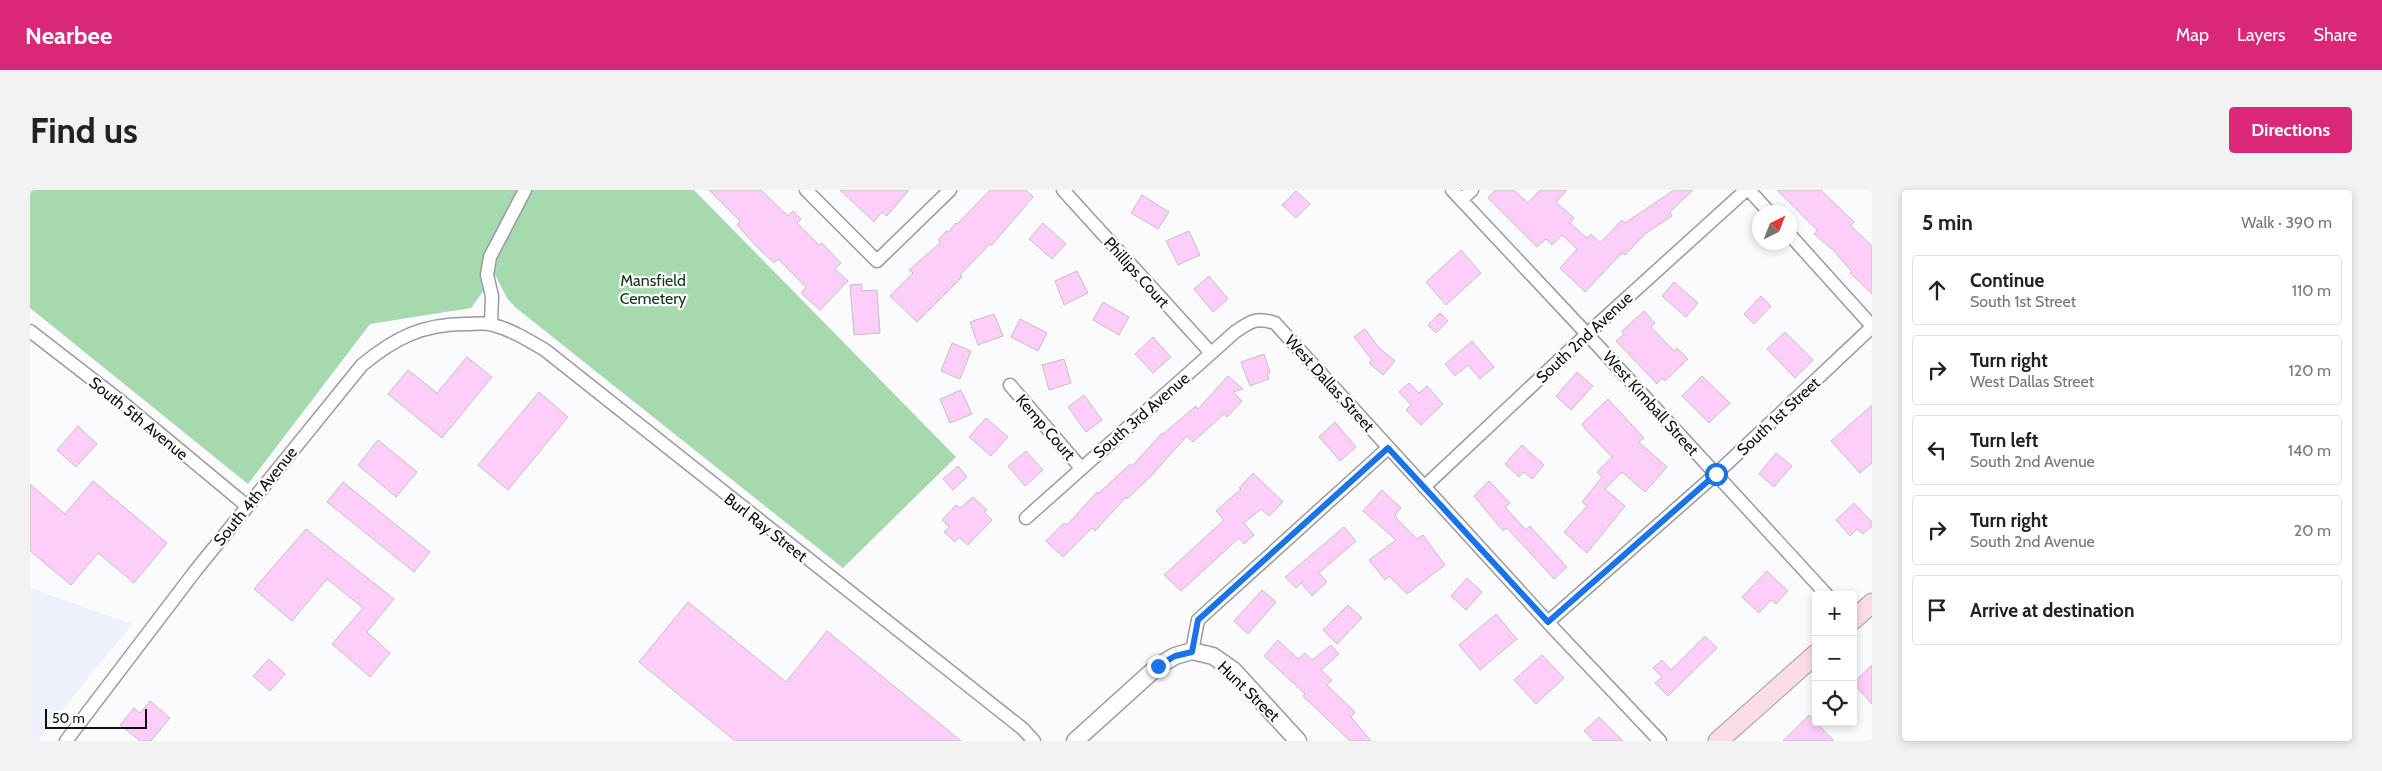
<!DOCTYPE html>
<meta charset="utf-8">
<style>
body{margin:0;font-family:Cabin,sans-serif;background:#f2f2f2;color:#222}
.controls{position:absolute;right:15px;bottom:15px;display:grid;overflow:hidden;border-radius:5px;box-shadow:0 2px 8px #0003}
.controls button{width:45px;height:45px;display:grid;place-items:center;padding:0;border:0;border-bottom:1px solid #e0e0e0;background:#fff;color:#222;font:25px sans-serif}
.compass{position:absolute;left:1722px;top:15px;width:45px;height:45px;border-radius:50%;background:#fff;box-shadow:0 2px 8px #0003;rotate:42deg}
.scale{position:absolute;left:15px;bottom:12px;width:102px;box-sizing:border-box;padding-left:5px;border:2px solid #0f1011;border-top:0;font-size:14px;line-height:18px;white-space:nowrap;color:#0f1011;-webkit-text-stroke:4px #fff;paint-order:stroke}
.stop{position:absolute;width:15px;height:15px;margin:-11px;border:4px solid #1a73e8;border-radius:50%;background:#fff}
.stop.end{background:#1a73e8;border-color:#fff;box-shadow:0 1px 5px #0008}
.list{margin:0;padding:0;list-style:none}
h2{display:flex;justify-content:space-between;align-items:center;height:65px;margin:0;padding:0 20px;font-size:21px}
h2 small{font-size:16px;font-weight:400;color:#767676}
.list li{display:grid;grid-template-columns:32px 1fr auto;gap:15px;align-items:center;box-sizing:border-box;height:70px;margin:0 10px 10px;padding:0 10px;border:1px solid #e0e0e0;border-radius:5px}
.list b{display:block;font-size:19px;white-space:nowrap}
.list p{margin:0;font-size:16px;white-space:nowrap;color:#767676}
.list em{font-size:16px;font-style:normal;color:#767676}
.icon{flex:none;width:28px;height:28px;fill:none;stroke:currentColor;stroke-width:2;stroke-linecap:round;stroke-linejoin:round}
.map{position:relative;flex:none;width:1842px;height:551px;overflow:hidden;border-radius:5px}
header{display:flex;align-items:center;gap:30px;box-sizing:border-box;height:70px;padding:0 25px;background:#db2777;color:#fff}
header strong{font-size:24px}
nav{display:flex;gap:28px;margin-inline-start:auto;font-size:18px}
.intro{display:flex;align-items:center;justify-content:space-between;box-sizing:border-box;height:120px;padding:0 30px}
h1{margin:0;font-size:35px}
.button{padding:12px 22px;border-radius:5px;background:#db2777;color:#fff;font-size:18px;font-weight:700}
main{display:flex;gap:30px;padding:0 30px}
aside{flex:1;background:#fff;border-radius:5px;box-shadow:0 2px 8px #0003}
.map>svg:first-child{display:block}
</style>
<header>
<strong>Nearbee</strong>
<nav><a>Map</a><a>Layers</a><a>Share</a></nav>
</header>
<div class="intro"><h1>Find us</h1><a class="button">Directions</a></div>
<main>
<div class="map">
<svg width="1842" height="551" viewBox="0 0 1842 551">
<rect width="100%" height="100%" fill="#fbfbfe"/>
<path fill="#eef0fb" d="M0 398 102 434 7 551H0Z"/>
<path fill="#a6daae" d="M0 0H664L926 267 813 378 485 117 477 108 465 85 441 118 340 134 218 294 0 118Z"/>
<path fill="#fccef8" stroke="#c4c1c4" d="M679 0H731L758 26 763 21 771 29 767 33 789 55 792 53 811 73 805 79 818 91 790 120 771 103 776 97 748 69 744 73 728 58 707 35 710 31Z
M810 0H879L857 26 852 22 844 32Z
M960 0H996L1003 7 962 55 960 54 930 85 932 87 887 132 860 106 883 83 879 80 911 52 908 50 916 41 918 42 926 33 927 34Z
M1465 0H1484L1498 13 1510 0H1537L1526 12 1544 28 1540 33 1557 48 1561 44 1570 53 1592 30 1595 33 1644 0H1663L1640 22 1642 26 1615 44 1595 65 1592 63 1555 102 1530 78 1547 59 1532 45 1522 55 1516 49 1507 57 1458 8Z
M1747 0H1791L1824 32 1821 36 1842 56V104L1820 83 1822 82 1804 61 1784 44 1787 40Z
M1266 1 1280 14 1266 28 1252 15Z
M1112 5 1139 22 1128 39 1101 23Z
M1013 33 1036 54 1022 69 999 49Z
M1159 41 1170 65 1148 75 1136 51Z
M1431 60 1451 83 1416 115 1396 92Z
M1047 81 1058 103 1034 115 1025 91Z
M1179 86 1198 109 1183 122 1164 99Z
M1644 92 1668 113 1656 127 1632 106Z
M832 94V101L847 100 850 143 824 145 820 95Z
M1731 106 1741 116 1724 134 1714 124Z
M1073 112 1099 127 1089 145 1063 130Z
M1614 121 1625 133 1621 137 1644 161 1647 158 1658 169 1635 191 1632 188 1627 194 1586 151 1594 144 1592 141Z
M1410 123 1418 131 1406 143 1398 135Z
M964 124 973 146 948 155 940 132Z
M990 129 1017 143 1008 161 981 147Z
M1335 139 1349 158 1365 171 1353 185 1339 173 1342 170 1324 147Z
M1755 142 1783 170 1765 188 1737 159Z
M1123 147 1141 167 1123 183 1105 164Z
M1442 151 1464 177 1450 189 1438 175 1425 186 1415 174Z
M922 153 941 161 930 189 911 181Z
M1234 164 1240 182 1237 183 1239 189 1220 196 1211 172Z
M437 167 462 187 412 248 358 204 378 180 407 203Z
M1034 169 1041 193 1019 200 1012 175Z
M1547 182 1563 196 1541 220 1526 206Z
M1198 186 1213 199 1203 202 1212 211 1197 227 1194 224 1163 252 1157 246 1121 286 1097 309 1096 307 1065 341 1062 338 1033 367 1016 351 1034 333 1037 335 1067 302 1068 304 1100 274 1102 276 1132 243 1133 244 1166 216 1168 219Z
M1672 186 1700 213 1679 233 1652 206Z
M1379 193 1389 203 1397 196 1413 214 1391 235 1376 220 1381 215 1369 202Z
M931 200 942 224 920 233 910 209Z
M509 202 538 227 478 300 448 275Z
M1054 205 1072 230 1056 242 1038 217Z
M1578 209 1614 248 1609 252 1637 277 1615 302 1592 282 1575 299 1595 316 1557 363 1534 342 1557 316 1552 312 1572 287 1567 282 1582 267 1555 239 1552 234Z
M1842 215V273L1830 283 1801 251Z
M956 228 978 247 961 266 939 247Z
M1305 232 1326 257 1310 271 1289 247Z
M48 236 67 254 46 277 27 260Z
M348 250 387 282 366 307 328 275Z
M1492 255 1514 275 1502 289 1494 282 1489 287 1475 274Z
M996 261 1013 280 995 296 978 276Z
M1746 263 1762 276 1744 297 1729 284Z
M928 276 937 287 923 300 913 289Z
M1223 283 1253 312 1239 326 1231 319 1214 333 1224 345 1214 354 1209 348 1151 401 1134 385 1194 330 1186 321 1211 299 1209 298Z
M63 291 137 353 104 393 68 363 41 395 0 361V294L35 324Z
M1459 291 1480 313 1475 317 1496 340 1500 336 1537 377 1524 389 1477 338 1473 341 1444 306Z
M313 292 400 362 384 382 297 312Z
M1352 300 1371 318 1365 325 1368 330 1387 349 1393 345 1415 375 1377 404 1359 386 1355 390 1339 370 1366 350 1333 321Z
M943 307 957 320 954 322 962 330 938 355 929 347 925 352 914 342 919 337 912 330 926 315 930 318Z
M1824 313 1842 332V336L1833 344 1827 339 1820 346 1806 330Z
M1314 337 1326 351 1289 383 1297 392 1282 406 1271 393 1266 398 1255 387Z
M276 339 364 409 337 442 360 463 340 487 302 454 333 418 297 389 262 431 224 399Z
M1737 381 1758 401 1746 414 1741 410 1729 423 1712 407Z
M1437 388 1452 402 1436 420 1421 406Z
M1232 400 1246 412 1218 444 1204 431Z
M658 412 756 492 797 441 931 551H705L609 472Z
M1318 415 1332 428 1307 454 1293 440Z
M1466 424 1487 449 1450 480 1429 455Z
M1675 446 1687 458 1638 506 1625 493 1632 487 1623 478 1632 470 1641 480Z
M1248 450 1268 469 1275 463 1282 470 1301 455 1309 464 1291 480 1302 490 1297 495 1325 522 1321 527 1341 551H1320L1273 506 1275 504 1234 466Z
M1512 465 1534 488 1506 514 1484 490Z
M239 469 255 484 240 501 223 486Z
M1842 475V514L1823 493Z
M120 511 140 528 121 551H110L90 535 104 518 110 523Z
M1779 525 1804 551H1753Z
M1569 527 1593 551H1564L1554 541Z"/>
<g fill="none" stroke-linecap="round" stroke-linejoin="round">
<defs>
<path id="minor" d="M776 0 847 71 920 0
M1033 0 1181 163
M1422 0 1557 144 1797 405
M1719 0 1739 22
M1431 10 1442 0
M1760 45 1842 136
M461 134 462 106 457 85 460 67 495 0
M0 141 93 213 217 316
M980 195 1051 278
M1394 297 1557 144 1716 0
M996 328 1205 142C1221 131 1226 127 1245 133L1525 440 1630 551
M1518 432 1686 284 1842 137
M1162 461 1168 430 1358 258
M36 551 166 380 332 175C365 148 392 134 436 134 444 134 455 132 463 135 482 140 498 150 515 160L993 539 1004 551"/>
<path id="tertiary" d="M1045 551 1128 476 1145 466 1162 461 1183 466 1203 480 1268 551"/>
<path id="secondary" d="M1823 430 1842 413
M1688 551 1786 464"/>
</defs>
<use href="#minor" stroke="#9a9b9f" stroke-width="15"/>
<use href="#tertiary" stroke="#9a9b9f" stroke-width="19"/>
<use href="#secondary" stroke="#9a9b9f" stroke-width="21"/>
<use href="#minor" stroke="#fff" stroke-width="12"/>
<use href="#tertiary" stroke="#fff" stroke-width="16"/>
<use href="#secondary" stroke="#fcdce8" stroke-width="19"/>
</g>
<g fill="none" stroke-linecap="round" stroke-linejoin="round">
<path stroke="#1a73e8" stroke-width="6" d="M1128 476 1145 466 1162 462 1168 430 1358 258 1518 432 1686 284"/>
</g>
<g text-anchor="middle" stroke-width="4.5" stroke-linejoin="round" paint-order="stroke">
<g font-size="16" fill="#0f1011" stroke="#fff">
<text transform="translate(1107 82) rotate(48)" y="6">Phillips Court</text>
<text transform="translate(1554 147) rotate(-43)" y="6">South 2nd Avenue</text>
<text transform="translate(1300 193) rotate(48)" y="6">West Dallas Street</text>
<text transform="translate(1621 213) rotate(48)" y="6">West Kimball Street</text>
<text transform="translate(1111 225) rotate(-41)" y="6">South 3rd Avenue</text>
<text transform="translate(1748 226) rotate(-43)" y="6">South 1st Street</text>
<text transform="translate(109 228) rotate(39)" y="6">South 5th Avenue</text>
<text transform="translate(1016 237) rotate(49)" y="6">Kemp Court</text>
<text transform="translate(225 306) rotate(-51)" y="6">South 4th Avenue</text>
<text transform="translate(736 337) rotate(38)" y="6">Burl Ray Street</text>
<text transform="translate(1219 501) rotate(44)" y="6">Hunt Street</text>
</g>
<g font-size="16" fill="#0a3717" stroke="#fff">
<text x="623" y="96">Mansfield<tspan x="623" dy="18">Cemetery</tspan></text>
</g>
</g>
</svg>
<div class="controls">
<button>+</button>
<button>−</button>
<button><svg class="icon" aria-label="locate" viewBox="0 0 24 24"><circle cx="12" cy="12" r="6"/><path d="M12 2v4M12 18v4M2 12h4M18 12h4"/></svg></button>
</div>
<svg class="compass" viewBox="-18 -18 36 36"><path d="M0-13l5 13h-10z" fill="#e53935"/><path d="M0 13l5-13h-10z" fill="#767676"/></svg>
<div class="scale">50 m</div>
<div class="stop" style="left:1686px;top:284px"></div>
<div class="stop end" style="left:1128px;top:476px"></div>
</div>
<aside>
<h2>5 min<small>Walk · 390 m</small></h2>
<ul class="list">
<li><svg class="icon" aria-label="ahead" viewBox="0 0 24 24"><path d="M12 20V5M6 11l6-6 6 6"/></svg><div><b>Continue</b><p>South 1st Street</p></div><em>110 m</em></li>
<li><svg class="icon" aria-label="right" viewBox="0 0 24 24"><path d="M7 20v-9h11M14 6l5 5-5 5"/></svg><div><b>Turn right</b><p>West Dallas Street</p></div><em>120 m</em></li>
<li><svg class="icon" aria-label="left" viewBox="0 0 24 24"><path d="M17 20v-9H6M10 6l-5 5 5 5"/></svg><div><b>Turn left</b><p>South 2nd Avenue</p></div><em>140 m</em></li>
<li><svg class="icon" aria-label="right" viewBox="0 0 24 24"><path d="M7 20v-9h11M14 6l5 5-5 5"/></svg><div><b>Turn right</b><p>South 2nd Avenue</p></div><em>20 m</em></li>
<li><svg class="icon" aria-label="arrive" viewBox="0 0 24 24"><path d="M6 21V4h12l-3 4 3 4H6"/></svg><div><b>Arrive at destination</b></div></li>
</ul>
</aside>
</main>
